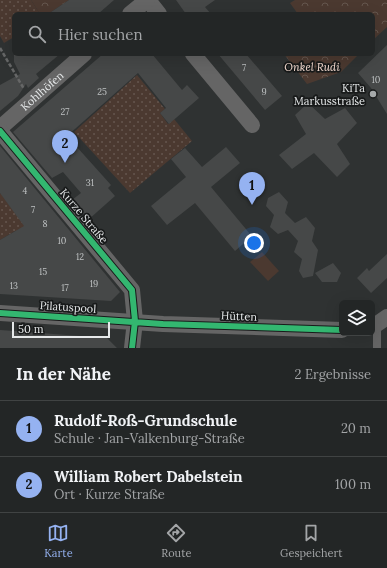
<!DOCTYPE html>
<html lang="de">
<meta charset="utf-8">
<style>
body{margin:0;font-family:Lora,serif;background:#2b2e2e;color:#f1f3f6}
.controls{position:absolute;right:12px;bottom:12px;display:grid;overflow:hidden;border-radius:6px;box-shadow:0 4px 16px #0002}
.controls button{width:36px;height:36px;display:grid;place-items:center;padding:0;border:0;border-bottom:1px solid #404343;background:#232626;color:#f1f3f6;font:20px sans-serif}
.scale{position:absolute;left:12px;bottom:10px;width:98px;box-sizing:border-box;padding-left:4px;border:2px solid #e6e9ea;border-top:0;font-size:11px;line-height:14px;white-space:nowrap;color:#e6e9ea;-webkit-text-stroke:3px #181a1a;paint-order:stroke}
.you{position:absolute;left:254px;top:243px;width:14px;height:14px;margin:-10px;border:3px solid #fff;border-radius:50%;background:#1a73e8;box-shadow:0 0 0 6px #1a73e833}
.badge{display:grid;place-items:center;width:26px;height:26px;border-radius:50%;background:#95b2f1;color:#111;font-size:13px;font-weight:700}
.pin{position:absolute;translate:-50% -33px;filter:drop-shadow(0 1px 2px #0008)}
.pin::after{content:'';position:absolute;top:21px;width:14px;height:12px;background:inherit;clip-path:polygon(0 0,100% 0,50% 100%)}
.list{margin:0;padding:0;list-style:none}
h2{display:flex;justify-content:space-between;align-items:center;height:52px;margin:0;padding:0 16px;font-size:17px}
h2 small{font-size:13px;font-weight:400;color:#a3a5a7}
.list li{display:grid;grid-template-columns:26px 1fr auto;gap:12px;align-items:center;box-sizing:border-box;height:56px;padding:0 16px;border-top:1px solid #404343}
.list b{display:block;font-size:15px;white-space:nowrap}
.list p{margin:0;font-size:13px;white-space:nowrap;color:#a3a5a7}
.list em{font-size:13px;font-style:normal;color:#a3a5a7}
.icon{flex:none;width:22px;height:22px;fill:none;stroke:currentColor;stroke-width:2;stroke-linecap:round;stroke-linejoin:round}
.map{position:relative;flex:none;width:387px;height:348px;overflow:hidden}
.search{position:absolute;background:#232626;box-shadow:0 4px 16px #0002;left:12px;right:12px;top:12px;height:44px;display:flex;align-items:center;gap:10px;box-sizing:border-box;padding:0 14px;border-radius:6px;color:#a3a5a7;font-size:15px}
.sheet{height:164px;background:#232626}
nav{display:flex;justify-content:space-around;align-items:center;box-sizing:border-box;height:56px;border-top:1px solid #404343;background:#232626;font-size:11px;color:#a3a5a7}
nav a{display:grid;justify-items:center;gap:2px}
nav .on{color:#95b2f1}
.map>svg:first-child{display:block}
</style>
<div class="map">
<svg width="387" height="348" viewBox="0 0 387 348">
<defs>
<pattern id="park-crowns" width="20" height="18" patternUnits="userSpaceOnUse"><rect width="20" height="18" fill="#4b3930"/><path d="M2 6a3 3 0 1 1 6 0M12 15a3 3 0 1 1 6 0" fill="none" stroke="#65564e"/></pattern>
<pattern id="garden-dots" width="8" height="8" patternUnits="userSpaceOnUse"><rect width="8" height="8" fill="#4b3930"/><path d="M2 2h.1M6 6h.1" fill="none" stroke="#65564e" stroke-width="1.8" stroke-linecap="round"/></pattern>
</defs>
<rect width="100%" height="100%" fill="#2f3232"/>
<path fill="#4b3930" d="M262 252 279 271 268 281 250 262Z"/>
<path fill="url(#park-crowns)" d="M31 0H69L48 14H40Z
M295 0H387V27L373 40V14H298L290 3Z
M284 54H359L341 72 307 84Z"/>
<path fill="url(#garden-dots)" d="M0 0H31L40 14H14V37L4 43 0 36Z
M137 75 165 109 160 113 168 124 174 119 192 141 130 193 74 132Z
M0 193 2 195 35 240 15 231 0 240Z"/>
<path fill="#464848" d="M69 0H114L98 14H48Z
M176 0H215L205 7 211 14H186Z
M387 45V114L371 88 358 73Z
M14 54H60L36 74 39 78 28 88 26 84 18 96 0 111V85L20 74 14 62Z
M103 54H152L182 90 187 85 199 98 169 124 160 113 166 108 138 73 67 136 111 185 108 188 115 196 88 220 72 200 81 193 63 172 52 178 13 132Z
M218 54H246L282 96 265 110Z
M308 103 325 119 345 108 357 123 337 144 350 164 337 177 314 153 292 169 279 155 306 134 295 115Z
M0 146 120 292 111 301 0 294V240L24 226 0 193Z
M226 147 240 163 211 187 250 234V238L235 251 195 203 167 225 151 206 186 177 171 159 185 148 202 167Z
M279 192 288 202 285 213 295 223 306 217 315 228 312 241 318 250 313 276 303 278 299 271 302 259 294 252 298 241 288 230 278 234 270 227 274 215 266 206 268 198Z
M387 254V278L371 293 357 278 367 268 369 271Z
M333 263 341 273 337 282H322L315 273Z
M0 330 107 338 117 348H0Z"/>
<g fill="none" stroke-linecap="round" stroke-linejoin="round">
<path stroke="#666767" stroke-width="2.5" stroke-dasharray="4 2" stroke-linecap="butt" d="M0 48 24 89"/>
<path stroke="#656565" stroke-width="8" d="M377 324V348"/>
<g stroke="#656565" stroke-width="16">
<path d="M148 0 159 14"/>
<path d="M130 14 147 0"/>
<path d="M193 54 252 125"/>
<path id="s1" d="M0 128 84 54"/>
<path d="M0 131 132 290 135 321 132 348"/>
<path d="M0 313 163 324 342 330"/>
<path d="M372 326 377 324 387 317"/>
</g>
<defs>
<path id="cycleway" d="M0 131 132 290 135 321 132 348
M0 313 163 324 342 330"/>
</defs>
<use href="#cycleway" stroke="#181a1a" stroke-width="8"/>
<use href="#cycleway" stroke="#33b770" stroke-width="6"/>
</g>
<circle fill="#a6a9aa" stroke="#181a1a" stroke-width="1.5" cx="373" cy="94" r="4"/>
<g text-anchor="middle" stroke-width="3.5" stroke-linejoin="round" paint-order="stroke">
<g font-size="9" fill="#bec1c2">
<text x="244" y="71">7</text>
<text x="376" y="83">10</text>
<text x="102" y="95">25</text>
<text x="264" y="95">9</text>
<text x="65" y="115">27</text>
<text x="90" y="186">31</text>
<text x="25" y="194">4</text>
<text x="33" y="213">7</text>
<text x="45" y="227">8</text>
<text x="62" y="244">10</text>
<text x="80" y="260">12</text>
<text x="43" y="275">15</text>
<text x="94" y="287">19</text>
<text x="14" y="289">13</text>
<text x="65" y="291">17</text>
</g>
<g font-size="11" font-style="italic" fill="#f8ded3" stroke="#181a1a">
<text x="312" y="71">Onkel Rudi</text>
</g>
<g font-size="11" fill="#e6e9ea" stroke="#181a1a" text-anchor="end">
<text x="365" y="92">KiTa<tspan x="365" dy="13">Markusstraße</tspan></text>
</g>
<g font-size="11" fill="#e6e9ea" stroke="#181a1a">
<text dy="4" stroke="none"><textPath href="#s1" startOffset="56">Kohlhöfen</textPath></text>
<text transform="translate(84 216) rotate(50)" y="4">Kurze Straße</text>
<text transform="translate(68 307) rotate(4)" y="4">Pilatuspool</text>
<text transform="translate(239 316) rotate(2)" y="4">Hütten</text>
</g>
</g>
</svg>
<div class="controls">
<button><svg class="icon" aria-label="layers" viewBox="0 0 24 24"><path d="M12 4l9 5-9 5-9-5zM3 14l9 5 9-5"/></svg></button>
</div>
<div class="scale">50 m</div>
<div class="you"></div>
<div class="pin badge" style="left:252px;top:205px">1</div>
<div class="pin badge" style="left:65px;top:163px">2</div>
<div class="search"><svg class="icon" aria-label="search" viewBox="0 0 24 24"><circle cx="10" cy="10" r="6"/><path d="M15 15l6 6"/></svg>Hier suchen</div>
</div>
<section class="sheet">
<h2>In der Nähe<small>2 Ergebnisse</small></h2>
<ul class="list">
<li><span class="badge">1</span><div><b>Rudolf-Roß-Grundschule</b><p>Schule · Jan-Valkenburg-Straße</p></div><em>20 m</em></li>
<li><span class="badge">2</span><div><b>William Robert Dabelstein</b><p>Ort · Kurze Straße</p></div><em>100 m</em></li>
</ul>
</section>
<nav>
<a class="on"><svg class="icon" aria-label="map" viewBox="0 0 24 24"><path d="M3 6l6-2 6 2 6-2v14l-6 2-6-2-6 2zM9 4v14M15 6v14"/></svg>Karte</a>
<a><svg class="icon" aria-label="directions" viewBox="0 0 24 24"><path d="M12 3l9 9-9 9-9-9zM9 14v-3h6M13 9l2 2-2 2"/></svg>Route</a>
<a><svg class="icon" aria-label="saved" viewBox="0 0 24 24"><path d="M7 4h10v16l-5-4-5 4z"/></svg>Gespeichert</a>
</nav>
